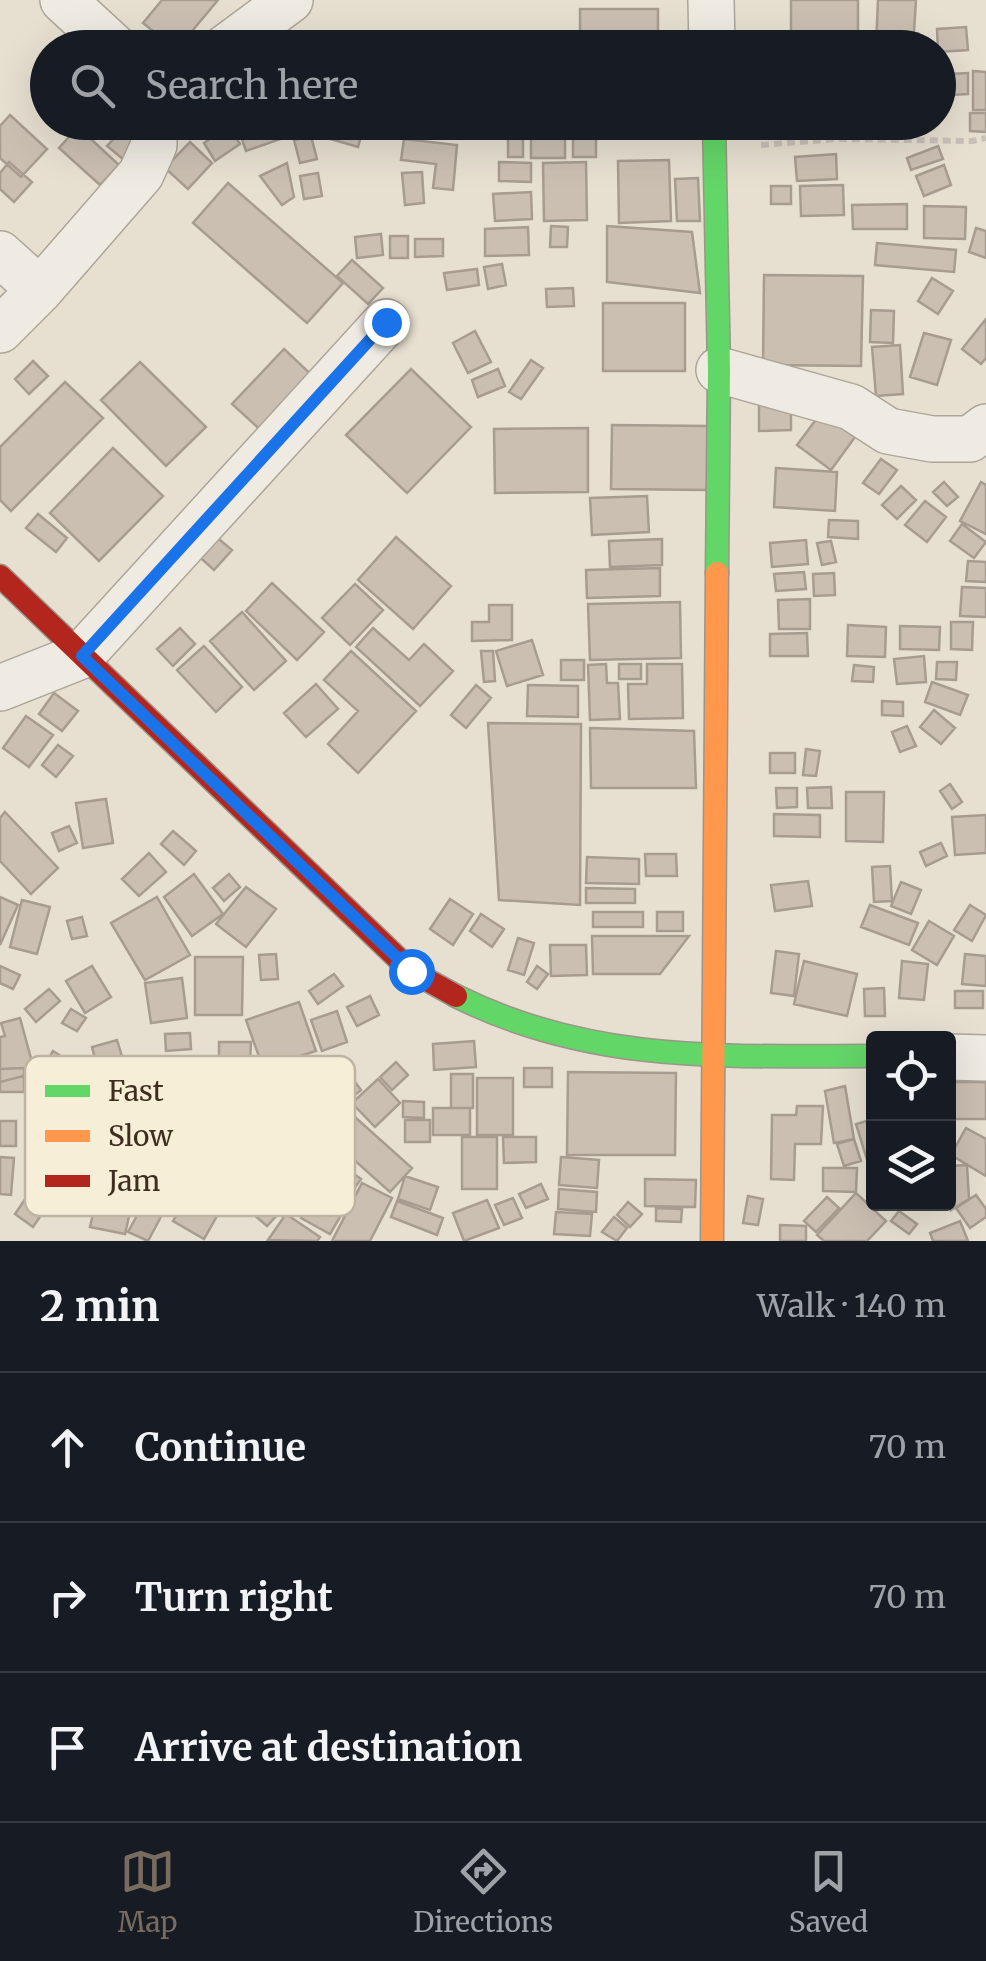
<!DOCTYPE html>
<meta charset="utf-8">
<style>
body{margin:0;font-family:Merriweather,serif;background:#242831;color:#f1f3f6}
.controls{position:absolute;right:30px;bottom:30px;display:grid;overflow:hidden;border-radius:10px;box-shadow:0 10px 40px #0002}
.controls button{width:90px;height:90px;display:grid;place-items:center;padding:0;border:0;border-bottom:2px solid #363941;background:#171b24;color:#f1f3f6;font:50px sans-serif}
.stop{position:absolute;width:30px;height:30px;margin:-22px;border:8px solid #1a73e8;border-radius:50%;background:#fff}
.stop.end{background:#1a73e8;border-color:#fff;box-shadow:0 2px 10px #0008}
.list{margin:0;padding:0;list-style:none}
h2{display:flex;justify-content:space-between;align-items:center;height:130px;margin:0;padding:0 40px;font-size:42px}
h2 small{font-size:32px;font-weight:400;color:#9ea1a6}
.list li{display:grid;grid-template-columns:65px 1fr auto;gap:30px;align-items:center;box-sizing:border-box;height:150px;padding:0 40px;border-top:2px solid #363941}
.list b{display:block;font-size:38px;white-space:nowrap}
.list em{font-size:32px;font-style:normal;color:#9ea1a6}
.icon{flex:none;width:55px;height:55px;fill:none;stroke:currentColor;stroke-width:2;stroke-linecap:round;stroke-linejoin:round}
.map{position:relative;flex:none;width:986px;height:1241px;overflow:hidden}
.search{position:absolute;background:#171b24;box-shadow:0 10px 40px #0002;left:30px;right:30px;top:30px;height:110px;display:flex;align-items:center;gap:25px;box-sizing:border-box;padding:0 35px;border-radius:55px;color:#9ea1a6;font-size:38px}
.sheet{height:580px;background:#171b24}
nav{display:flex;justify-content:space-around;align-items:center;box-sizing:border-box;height:140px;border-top:2px solid #363941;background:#171b24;font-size:28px;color:#9ea1a6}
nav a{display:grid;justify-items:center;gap:5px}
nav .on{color:#786c5e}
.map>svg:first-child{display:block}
</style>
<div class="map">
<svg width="986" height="1241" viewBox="0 0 986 1241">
<rect width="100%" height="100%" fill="#e7e0d1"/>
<path fill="#cbbfb2" stroke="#a89c90" stroke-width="2.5" d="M162 0H218L178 48H174L143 23Z
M791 0H858V48H791Z
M878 0H916L913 48 876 46Z
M580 9H658V37H580Z
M966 27 968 50 938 52 937 29Z
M316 32 322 48H294L292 42Z
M580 37H626V48H583Z
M973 71 986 72V110H973Z
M968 73V94L951 95 950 74Z
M970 113H986V132L970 131Z
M10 115 47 149 21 177 0 158V126Z
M236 122H307L309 129 246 151Z
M335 122H365L358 147 330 139Z
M508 122H596V157H573V130H523V157H508Z
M228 126 240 144 215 161 204 143Z
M78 127 119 165 100 185 59 148Z
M125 127 141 141 124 160 107 146Z
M311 136 317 159 300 163 294 140Z
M531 137H565V158H531Z
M404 139 457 145 453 190 433 188 436 164 401 160Z
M190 142 212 163 188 189 165 168Z
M938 146 943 159 911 170 907 158Z
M836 154 837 179 797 181 795 157Z
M669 160 671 221 619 223 618 161Z
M9 162 32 182 14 202 0 189V173Z
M499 162 531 163V182L499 181Z
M586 162 587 220 544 221 543 163Z
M287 163 294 197 282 205 260 176Z
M944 165 951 185 924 196 916 176Z
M422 172 424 203 405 205 402 173Z
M318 173 322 196 304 199 300 176Z
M698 178 700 221H677L675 179Z
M228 183 343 283 307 323 193 223Z
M843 185 844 215 801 216 800 186Z
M771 186H791V204H771Z
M531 192 532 219 495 221 493 194Z
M907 204V229H853L852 205Z
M924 206 966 207 965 239 924 238Z
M551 226 568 227 567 247H550Z
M607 226 692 232 700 293 607 282Z
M528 227 529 255 485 256V229Z
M976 228 986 231V258L969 252Z
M381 234 383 255 357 258 355 237Z
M390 236H408V258H390Z
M415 239H443V256L415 257Z
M877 243 956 250 954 272 875 265Z
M352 260 383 288 368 304 337 276Z
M502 264 506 285 488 289 484 267Z
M477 269 479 285 447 290 444 273Z
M764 275 863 276 861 366 763 365Z
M932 278 953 291 938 314 918 301Z
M573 288 574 306 547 307 546 289Z
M603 303H685V371H603Z
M871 310 894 311 893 343 870 342Z
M986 319V358L981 364 962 349Z
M475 331 491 362 468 373 453 343Z
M924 333 951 340 937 385 910 377Z
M900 345 903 394 876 396 872 347Z
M284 349 316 379 265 434 232 404Z
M531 360 543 368 521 399 509 392Z
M33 361 48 376 29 394 15 379Z
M140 362 206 427 166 466 101 400Z
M411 369 471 427 407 493 346 435Z
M498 369 505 386 478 397 472 380Z
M65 382 103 418 11 511 0 500V447Z
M791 402V430L759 431V404Z
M821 413 855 437 831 470 797 445Z
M612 425 709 426 707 490 611 489Z
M588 428V492L495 493 494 429Z
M113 448 163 496 99 561 50 513Z
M881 459 897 470 879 494 863 483Z
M776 468 837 472 835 511 774 507Z
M944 482 958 497 947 506 933 492Z
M981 482 986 485V534L960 521Z
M901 486 916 500 897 519 882 505Z
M647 496 649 532 592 535 590 498Z
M925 501 946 517 927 542 905 525Z
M38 514 67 538 56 552 26 528Z
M829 520 858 521V539L828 537Z
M962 524 986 542 974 558 950 541Z
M213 534 232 550 214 570 195 553Z
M396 537 451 586 413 629 358 580Z
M662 539V565L610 567 609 541Z
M806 540 808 564 772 567 770 543Z
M831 541 836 562 822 565 817 543Z
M968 561 986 562V582L966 581Z
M660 568V596L587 598 586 570Z
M804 572 806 589 776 591 774 574Z
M834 573 835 595 814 596 813 574Z
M272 583 324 632 297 660 246 611Z
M355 584 383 610 350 645 322 618Z
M962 587 986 588V617L960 616Z
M810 599V629H779L778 600Z
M680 602 681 658 590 660 588 604Z
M489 605H512V640L472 641V622H489Z
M242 612 286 661 254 690 210 641Z
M951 622H973L972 650 951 649Z
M848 625 886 627 885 657 847 656Z
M900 626 940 627 939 650 900 649Z
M180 628 195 644 173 666 157 649Z
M373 628 409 660 424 644 453 671 420 706 356 647Z
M807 633 808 656H770V634Z
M532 640 543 675 507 686 496 651Z
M204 646 242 687 216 712 177 670Z
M351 651 416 711 358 773 328 744 358 711 324 680Z
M481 651H493L495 681 484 682Z
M924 656 926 682 897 684 894 659Z
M561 660H584V680H561Z
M937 662H957L956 680 936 679Z
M606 664 607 683H618L620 719 590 720 588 665Z
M619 664H641V679H619Z
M647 664H682L683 718 629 719 628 684H647Z
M854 665 874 667 873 682 852 681Z
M932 682 968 695 960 715 925 702Z
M316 684 338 709 306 737 284 713Z
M476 685 491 698 466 728 451 715Z
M528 685 578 686V717L527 716Z
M54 693 78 711 62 731 39 714Z
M882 701 903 702V716L882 715Z
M934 710 955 728 941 744 920 727Z
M26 716 53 735 29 767 3 748Z
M488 723 581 724 580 905 499 900Z
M907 726 916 746 900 752 892 732Z
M590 728 694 731 696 788H591Z
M58 745 73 756 56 777 42 765Z
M806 749 820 751 816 776 803 775Z
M770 753H795V773H770Z
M950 784 962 802 952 809 940 791Z
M831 787 832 808H808L807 788Z
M776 788H797V807L777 808Z
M846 792H884L883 842 846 841Z
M106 799 113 843 83 848 76 803Z
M5 812 58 868 31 894 0 861V818Z
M774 814 820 815V837L774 836Z
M986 815V853L955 855 952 817Z
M69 826 77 843 59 851 52 833Z
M173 831 196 851 184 865 161 844Z
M941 843 947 856 926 866 920 852Z
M149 853 166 872 139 896 122 879Z
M645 854H676L677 876H646Z
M587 857 639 859V884L586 883Z
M890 866 892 901 874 902 872 867Z
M194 874 223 914 192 936 164 897Z
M229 874 240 887 224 901 213 888Z
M808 881 812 906 775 911 771 885Z
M901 882 921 890 911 914 891 906Z
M246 887 276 909 246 947 216 924Z
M586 888 635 889V903H586Z
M0 897 18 905 0 945Z
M157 897 190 955 145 980 111 923Z
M450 899 473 914 453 945 430 929Z
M22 900 50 907 37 954 10 947Z
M870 905 918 923 909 945 861 927Z
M970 905 986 915 972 941 954 930Z
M593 912H643V927H593Z
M657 912H683V931H657Z
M481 914 504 929 492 947 470 931Z
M82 917 87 936 72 939 67 921Z
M929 921 954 936 937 965 912 950Z
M592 936H689L660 974H593Z
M518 938 534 943 524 975 508 970Z
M550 945H586L587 975 551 976Z
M776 951 799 954 794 996 771 993Z
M276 954 278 979 261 980 259 955Z
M965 954 986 956V986L962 984Z
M195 957H243L242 1015H195Z
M804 961 857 974 847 1016 794 1004Z
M902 961 928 964 924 1000 899 998Z
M0 966 20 975 13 989 0 983Z
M92 966 111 997 85 1013 66 981Z
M537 966 548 974 537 989 527 982Z
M334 974 343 986 318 1004 309 991Z
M182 978 187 1018 151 1023 145 983Z
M884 988 885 1016H865L864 989Z
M49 989 60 1001 36 1022 25 1009Z
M955 991H983V1008H955Z
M370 996 379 1015 357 1026 347 1007Z
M299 1002 316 1051 263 1068 246 1020Z
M71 1009 86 1018 77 1031 62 1023Z
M337 1011 347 1042 322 1051 311 1020Z
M20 1018 35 1073 0 1082V1037L5 1036 1 1023Z
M190 1033 191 1049 166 1051 165 1034Z
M117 1040 124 1063 98 1070 92 1047Z
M474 1041 476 1067 434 1070 433 1044Z
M219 1042H251L250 1062H219Z
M53 1051 73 1064 65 1077 45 1064Z
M340 1062 361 1090 347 1101 326 1073Z
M396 1062 408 1075 392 1090 380 1077Z
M24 1068V1092H0V1069Z
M524 1068H552V1087H524Z
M568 1072 676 1073 675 1155H567Z
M451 1074H473V1108H451Z
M477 1078H513V1135H477Z
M378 1079 400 1103 375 1127 352 1103Z
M948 1082H986V1119H948Z
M845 1086 854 1139 834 1143 825 1091Z
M403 1101 424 1102V1118L403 1117Z
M797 1106H823L821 1144H795L794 1180 771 1179 772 1115H796Z
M433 1108H470V1135H433Z
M347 1110 412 1168 390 1192 325 1134Z
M874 1119V1175L872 1176 856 1124Z
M405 1120H430V1142H405Z
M0 1121H16V1146H0Z
M966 1128 986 1139V1176L951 1155Z
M462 1137H497V1189H462Z
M503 1137H536V1162L504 1163Z
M854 1139 861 1161 844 1166 837 1144Z
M325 1153 361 1179 343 1204 307 1178Z
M0 1157 14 1158 11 1195 0 1194Z
M106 1157 141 1164 125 1234 90 1227Z
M561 1157 599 1160 597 1188 559 1185Z
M967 1165 969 1199 951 1210 948 1166Z
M823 1168H857L856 1192 823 1191Z
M405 1176 438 1187 430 1210 398 1199Z
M645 1179 696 1180 695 1207 645 1206Z
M362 1183 392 1198 370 1241H332Z
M541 1184 548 1199 526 1208 519 1194Z
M559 1189 597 1192 596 1212 558 1209Z
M856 1193 886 1221 867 1241H824L817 1235Z
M28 1195 46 1208 33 1227 15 1214Z
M976 1195 986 1209V1217L970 1228 956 1208Z
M314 1196 343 1212 330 1234 301 1218Z
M748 1196 763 1199 758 1225 743 1223Z
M827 1197 839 1208 816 1232 804 1221Z
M513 1198 522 1218 504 1225 495 1205Z
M186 1199 217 1216 204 1239 173 1221Z
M266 1199 280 1212 267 1226 252 1213Z
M487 1200 499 1228 464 1241 453 1213Z
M145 1201 164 1211 148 1241 128 1232Z
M397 1201 443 1218 437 1235 391 1217Z
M628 1202 642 1214 630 1227 617 1215Z
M656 1208 682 1209 681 1222 656 1221Z
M899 1211 917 1224 909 1234 891 1221Z
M556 1212 592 1214 590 1236 554 1234Z
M286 1214 320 1237 317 1241 268 1240Z
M614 1217 627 1228 617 1241 602 1232Z
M960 1221 968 1241H933L930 1233Z
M780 1225 806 1226V1241H780Z"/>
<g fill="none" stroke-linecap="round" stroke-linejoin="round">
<defs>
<path id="street" d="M63 0 115 48
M711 0 712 48
M225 48 290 0
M0 254 40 290
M0 330 40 290 141 174 154 145V122
M719 370 851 407 888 431 932 439H970L986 427
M0 688 81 656 386 322
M948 1057 986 1058"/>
<path id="fast" d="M714 122 719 370 717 573
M456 996C592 1064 727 1056 874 1056"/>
<path id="slow" d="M712 1241 717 573"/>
<path id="jam" d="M0 576 411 971 456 996"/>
</defs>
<use href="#street" stroke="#ada599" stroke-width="48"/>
<use href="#fast" stroke="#9c958a" stroke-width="25"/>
<use href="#slow" stroke="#9c958a" stroke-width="25"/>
<use href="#jam" stroke="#9c958a" stroke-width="25"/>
<path stroke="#c8c2b9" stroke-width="6" stroke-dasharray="8 5" stroke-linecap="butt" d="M761 145 837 139 972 141 986 138"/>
<use href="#street" stroke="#efebe3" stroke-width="45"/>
<use href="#fast" stroke="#63d668" stroke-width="22"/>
<use href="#slow" stroke="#ff974d" stroke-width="22"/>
<use href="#jam" stroke="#b3261e" stroke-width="22"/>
</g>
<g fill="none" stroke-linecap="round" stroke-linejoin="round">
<path stroke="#1a73e8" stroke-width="12" d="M386 322 82 656 411 971"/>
</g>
<rect x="25" y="1056" width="330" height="160" rx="15" fill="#f7eed8" stroke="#bfb4a1" stroke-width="2.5"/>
<rect x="45" y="1085" width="45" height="12" fill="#63d668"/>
<rect x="45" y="1130" width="45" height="12" fill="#ff974d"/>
<rect x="45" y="1175" width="45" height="12" fill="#b3261e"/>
<g font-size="28" fill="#3d2e20">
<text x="108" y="1101">Fast</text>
<text x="108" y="1146">Slow</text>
<text x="108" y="1191">Jam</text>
</g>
</svg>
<div class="controls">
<button><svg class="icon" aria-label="locate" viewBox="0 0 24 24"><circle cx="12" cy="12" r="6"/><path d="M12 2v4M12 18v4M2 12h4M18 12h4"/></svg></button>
<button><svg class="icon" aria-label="layers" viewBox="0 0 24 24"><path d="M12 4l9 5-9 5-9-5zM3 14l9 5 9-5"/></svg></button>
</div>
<div class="stop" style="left:411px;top:971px"></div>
<div class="stop end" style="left:386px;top:322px"></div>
<div class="search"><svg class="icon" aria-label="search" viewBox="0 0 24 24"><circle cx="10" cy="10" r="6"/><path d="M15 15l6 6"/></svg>Search here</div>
</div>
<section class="sheet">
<h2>2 min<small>Walk · 140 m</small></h2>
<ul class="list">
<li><svg class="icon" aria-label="ahead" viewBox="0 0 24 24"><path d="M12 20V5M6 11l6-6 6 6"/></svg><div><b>Continue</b></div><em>70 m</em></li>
<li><svg class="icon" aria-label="right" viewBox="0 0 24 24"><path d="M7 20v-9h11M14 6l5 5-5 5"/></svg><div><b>Turn right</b></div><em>70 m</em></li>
<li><svg class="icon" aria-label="arrive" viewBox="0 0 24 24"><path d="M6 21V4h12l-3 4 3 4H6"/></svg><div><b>Arrive at destination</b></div></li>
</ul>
</section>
<nav>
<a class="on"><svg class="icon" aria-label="map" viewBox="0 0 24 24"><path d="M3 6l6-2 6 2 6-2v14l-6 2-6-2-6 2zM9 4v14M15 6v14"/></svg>Map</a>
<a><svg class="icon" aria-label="directions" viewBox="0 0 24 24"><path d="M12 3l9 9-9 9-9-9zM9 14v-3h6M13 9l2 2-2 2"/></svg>Directions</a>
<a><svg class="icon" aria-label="saved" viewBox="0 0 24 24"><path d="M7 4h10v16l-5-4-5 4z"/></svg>Saved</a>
</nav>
